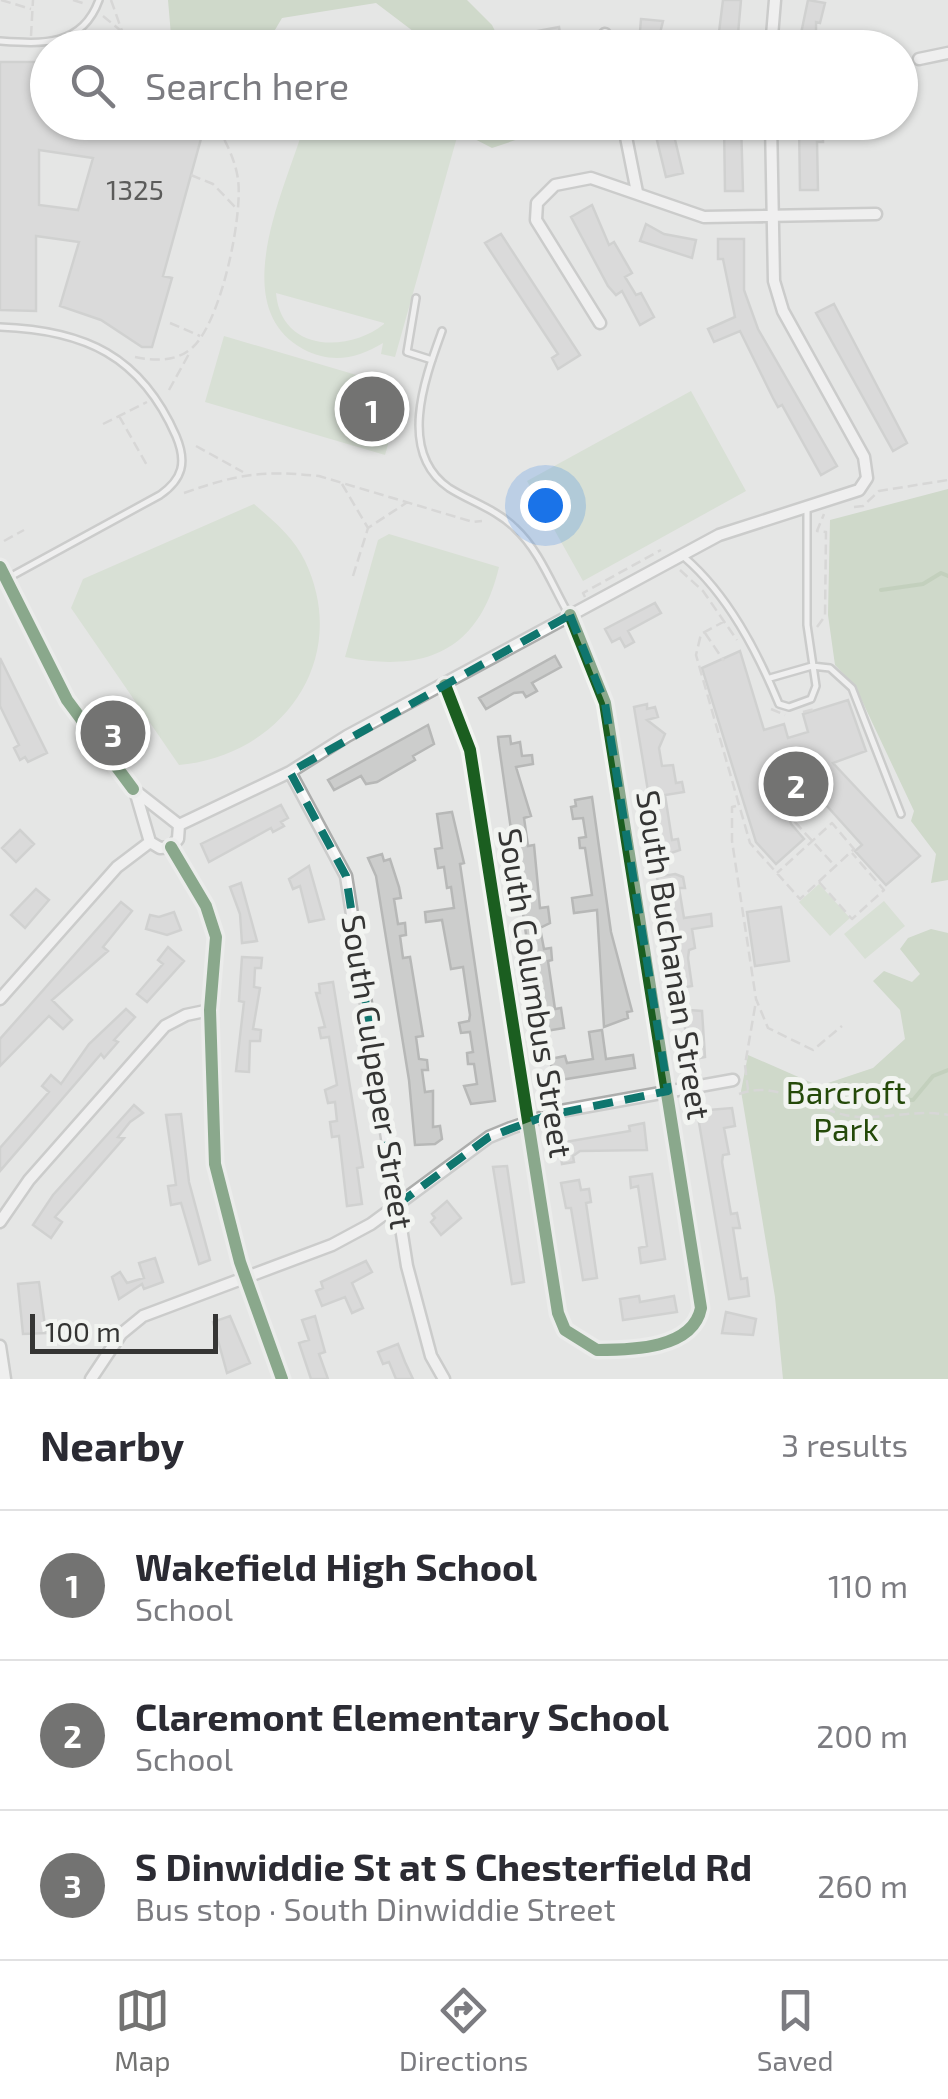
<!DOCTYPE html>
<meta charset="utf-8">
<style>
body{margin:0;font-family:"Exo 2",sans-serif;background:#f2f2f3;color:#2b2b33}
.scale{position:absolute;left:30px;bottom:25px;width:188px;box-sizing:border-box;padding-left:10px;border:5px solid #353534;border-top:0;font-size:28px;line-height:35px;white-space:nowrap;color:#353534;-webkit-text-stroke:8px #f2f4f1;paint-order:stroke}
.you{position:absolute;left:545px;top:505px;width:35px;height:35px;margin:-25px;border:8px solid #fff;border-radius:50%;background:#1a73e8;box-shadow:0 0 0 15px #1a73e833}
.badge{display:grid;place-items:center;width:65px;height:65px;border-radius:50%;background:#737372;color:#fff;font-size:32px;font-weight:700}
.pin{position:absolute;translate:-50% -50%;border:5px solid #fff;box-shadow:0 2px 10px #0006}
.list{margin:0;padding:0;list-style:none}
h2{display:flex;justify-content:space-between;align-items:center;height:130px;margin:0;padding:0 40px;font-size:42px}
h2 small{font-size:32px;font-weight:400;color:#7c7c81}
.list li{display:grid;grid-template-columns:65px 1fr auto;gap:30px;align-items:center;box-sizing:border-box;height:150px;padding:0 40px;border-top:2px solid #e1e1e2}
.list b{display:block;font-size:38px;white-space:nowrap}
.list p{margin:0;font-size:32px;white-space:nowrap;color:#7c7c81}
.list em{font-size:32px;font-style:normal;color:#7c7c81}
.icon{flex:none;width:55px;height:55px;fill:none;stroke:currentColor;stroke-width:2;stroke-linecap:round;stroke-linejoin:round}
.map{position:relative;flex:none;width:948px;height:1379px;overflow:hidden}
.search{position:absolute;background:#fff;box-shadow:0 2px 8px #0004;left:30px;right:30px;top:30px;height:110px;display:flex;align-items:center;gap:25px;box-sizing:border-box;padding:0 35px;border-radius:55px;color:#7c7c81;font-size:38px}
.sheet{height:580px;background:#fff}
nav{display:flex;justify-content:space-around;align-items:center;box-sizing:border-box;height:140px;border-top:2px solid #e1e1e2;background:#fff;font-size:28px;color:#7c7c81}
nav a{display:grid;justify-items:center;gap:5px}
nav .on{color:#737372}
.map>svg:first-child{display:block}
</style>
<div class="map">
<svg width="948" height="1379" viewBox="0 0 948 1379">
<rect width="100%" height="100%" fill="#e5e6e5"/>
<path fill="#c8d9c0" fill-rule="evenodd" d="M305 123H461L395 357 381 354 383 343C357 359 331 364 303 349 225 306 286 188 305 123ZM276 293 384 323V324C348 353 281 352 276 293Z
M224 336 404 389 385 455 205 402Z
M691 391 746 491 583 581 527 481Z
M254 504C274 521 294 538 305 561 352 660 281 756 179 765L71 608 83 579Z
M389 534 499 567C479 652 424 673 345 657L378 540Z
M819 884 850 918 830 936 799 902Z
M884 901 905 926 865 959 844 934Z"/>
<path fill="#b3c9a8" d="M168 0H467L492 25 503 47H434L376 3 282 18 265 47H172Z
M471 123H538L542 131 492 148 467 135Z
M948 489V880L931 883 936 854 911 821 914 811 855 686 835 665 828 615 830 520Z
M931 929 948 933V1379H783L775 1297 741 1091 748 1055 819 1086 873 1068 905 1039 900 1010 873 981 884 971 912 982 920 974 900 949 908 938Z"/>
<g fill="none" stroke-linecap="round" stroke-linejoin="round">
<path stroke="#9ab68c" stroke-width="4" d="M881 590 923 584 941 573 948 576
M845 1084 872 1098 913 1100 933 1076 948 1070"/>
</g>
<path fill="#cccdcc" stroke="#b7b8b7" stroke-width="2.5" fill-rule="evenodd" d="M723 0H741L738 34 742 48H717Z
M808 0 825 3 820 23 816 22V48H798Z
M641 19 663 21 657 45 639 44Z
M559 27 562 45 529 48 527 33Z
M0 62H40V95H48V122H174L173 127 202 135 163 276 172 278 152 347H142L101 320 60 306 79 242 36 236V311L0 310ZM39 150 93 158 78 210 39 205Z
M724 122H741L743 191H725Z
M799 122H823V142H817L818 190H800Z
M671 123 683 173 666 177 654 128Z
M592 205 609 245 614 242 632 273 625 277 636 295 641 293 654 317 640 325 622 291 616 295 608 286 571 217Z
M646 224 664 234 696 240 692 258 640 241Z
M501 234 580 355 558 369 552 358 558 354 485 243Z
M718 239H744V290L758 329 837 466 821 475 782 405 778 407 773 398 740 331 714 342 708 329 735 317 723 259H718Z
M834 304 907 443 893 451 816 313Z
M655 603 661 613 628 631 634 642 625 647 620 638 612 642 605 629Z
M740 651 764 730 784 724 788 738 808 732 803 714 848 700 866 751 833 763 920 856 886 885 855 851 862 845 818 796 786 808 791 824 804 839 776 864 756 842 702 668Z
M555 656 561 667 532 683 537 691 526 697 523 692 514 693 486 709 479 698Z
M0 658 47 753 28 762 25 757 20 760 14 748 19 745 0 706Z
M647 704V709L655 707 658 717 647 720 665 734 659 748 662 766 673 765 676 783 682 782 684 792 665 795 672 840 678 839 680 850 659 857 634 707Z
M428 725 434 744 413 756 415 760 377 782 366 784 361 776 334 790 328 780Z
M510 736 511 744 520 742 522 756 532 755 533 764 516 767 531 816 524 818 528 846 534 845 540 908 548 907 550 923 540 928 544 949 551 948 552 960 548 961 555 1009 561 1008 564 1028 540 1032 499 746 498 737Z
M592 797 611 932 632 1011 627 1012 628 1018 604 1027 597 910 574 913 572 898 592 895 585 848H580L579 838 586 837 583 818 573 819 571 807 576 806 575 800Z
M281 805 288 818 281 822 284 826 273 832 271 828 209 862 201 844Z
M452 812 464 863 460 864 495 1101 471 1104 464 1086 477 1084 474 1064H468L467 1053 473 1052 470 1032 461 1033 459 1023 469 1021 470 1015 463 967 451 969 442 920 426 922 425 912 454 908 451 887 447 888 444 867 438 868 435 849 442 848 437 814Z
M20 830 34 844 16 862 2 848Z
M382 854 384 861 390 859 399 887 401 898 394 899 398 924 405 923 406 935 400 936 403 958 410 957 423 1036 416 1037 419 1059 427 1060 428 1070H422L425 1092 433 1091V1127L440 1126 442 1139 435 1144 415 1145 409 1080 376 876 368 858Z
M309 866 324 919 309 922 300 886 293 889 289 879Z
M675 874 683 877 685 888H679L684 918 711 914 712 926 692 929 695 948 689 950 688 958 692 986 680 988 665 894 660 895 657 877Z
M241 883 257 941 242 943 240 914 230 887Z
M36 889 49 900 25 928 11 915Z
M121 902 132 911 103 947 108 951 52 1000 72 1020 63 1029 49 1016 0 1066V1039Z
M781 907 789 961 755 966 747 912Z
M174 912 181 930 167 935 146 929 150 915 159 917Z
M168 947 184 961 147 1002 137 994 163 964 158 960Z
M242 957 262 958 261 968H255L254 987 260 988 253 1029 261 1030 260 1041H250L249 1072 236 1071 244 1002 239 1001Z
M333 982 363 1167 357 1168 362 1204 347 1206 339 1136 332 1137 330 1122 337 1121 335 1102 328 1103 325 1090 337 1085 329 1037 321 1038 319 1028 325 1027 316 993H320L319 984Z
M688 1006 689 1010 702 1011 705 1057 690 1060 684 1022 678 1023 676 1008Z
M126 1009 135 1017 114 1040 118 1042 104 1058 101 1054 0 1171V1148L49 1092 42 1086 51 1075 61 1084 89 1044Z
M602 1030 606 1059 633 1055 635 1068 554 1081 550 1059 565 1056 567 1063 593 1059 589 1032Z
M134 1105 143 1113 130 1122 118 1137 124 1138 55 1217 62 1222 51 1238 33 1225 53 1195Z
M732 1108 735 1126 724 1128 729 1154 723 1155 722 1162 731 1214 737 1213 740 1228H733L741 1279 747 1278 749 1296 729 1299 697 1111Z
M181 1114 189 1182 210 1260 199 1264 181 1203 171 1205 168 1186 176 1185 166 1115Z
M644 1123 647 1150 580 1151 573 1156 574 1162 562 1164 559 1143 630 1131 629 1126Z
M507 1166 524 1282 512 1284 493 1167Z
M652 1174 665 1259 641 1263 639 1248 647 1246 638 1186 631 1188 630 1177Z
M579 1180 581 1190 589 1189 591 1202 586 1203 597 1278 583 1280 571 1208H566L561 1183Z
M447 1201 461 1218 441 1235 431 1222 435 1218 432 1214Z
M155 1258 163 1282 144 1289 142 1284 119 1299 112 1277 120 1272 127 1283 144 1278 139 1263Z
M366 1261 372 1272 352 1283 363 1308 352 1313 345 1297 322 1306 316 1291 323 1288 321 1282Z
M39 1282 46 1333 23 1334 18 1284Z
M639 1296 640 1302 674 1296 677 1312 623 1320 620 1299Z
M726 1312 756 1319 753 1335 722 1333Z
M230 1316 250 1363 227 1373 213 1322Z
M315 1316 325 1352 319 1354 328 1379H311L299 1343 309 1340 302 1320Z
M398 1344 405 1362 413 1379H396L389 1362 383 1364 378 1352Z"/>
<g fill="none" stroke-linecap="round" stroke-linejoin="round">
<defs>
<path id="lane" d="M0 41C42 44 82 47 99 0
M416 298 407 352 432 360
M0 327C85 330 141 356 176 436 187 462 183 479 160 495L8 578
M442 331C425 378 397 452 449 488 471 502 496 509 515 528 539 550 552 585 568 613
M684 557C728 595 757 651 779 704L789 707 811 699 816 686 807 625V510
M770 678 812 666 830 668 852 688 901 814"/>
<path id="street" d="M605 34 607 48
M771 48 775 0
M919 59 948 53
M623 122 637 192
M600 323 536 220 537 203 555 185 591 178 704 217 876 214
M0 567 67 700 133 789 179 825 178 839 171 847
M445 685 470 750 558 1313 565 1330 597 1350C632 1350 693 1349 701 1308L605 703 570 615
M290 772 346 876 407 1266 431 1356 444 1379
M136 794 150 842 160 848 171 847
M179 825 290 772 347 736 719 535 859 490 867 478 864 457 783 311 774 281 771 122
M171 847 206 906 216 937 210 1010 215 1164 240 1262 282 1379
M0 999 117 867 150 842
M0 1222 29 1180 165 1026 186 1015 210 1010
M0 1346 5 1379
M91 1379 121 1334 143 1316 332 1245 371 1224 489 1137 511 1128 561 1111 733 1080"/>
</defs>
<use href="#lane" stroke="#acadac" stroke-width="10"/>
<use href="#street" stroke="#acadac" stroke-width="15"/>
<path stroke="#c5c5c4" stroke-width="2.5" stroke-dasharray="10 5" stroke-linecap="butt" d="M1 0 31 9
M73 0 86 4
M111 0 128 48
M103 16 120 30
M31 36 33 0
M176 128 177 122
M191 175 213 184 237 209
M170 323 200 336
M135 357C155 361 177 362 193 347 221 321 243 217 238 179 235 159 225 139 214 122
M169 390 190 352
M119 416 148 467
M103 424 147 402
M196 446 243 472
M342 484 368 528
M184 493C238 474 262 470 319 476L473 522 482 521
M854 507 863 506 879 491 948 480
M4 541 24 530
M680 570 703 591 737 640
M353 576 368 528 406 503
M585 597 583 593 661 550
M725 621 701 634 696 655 750 843 800 899 854 849 832 823 777 873
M817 627 825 616 826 532 817 531 824 514
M705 633 724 661
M771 709 785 715
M803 712 815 709
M736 806 732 807V841L756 999 768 1028 813 1050 842 1026
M793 807 794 821 834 865
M819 882 852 919 884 890 852 853
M748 1090 745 1065 756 1001
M739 1094C775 1080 810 1107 845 1115 880 1122 913 1108 948 1115"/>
<use href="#lane" stroke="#fbfbfb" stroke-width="5"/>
<use href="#street" stroke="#fbfbfb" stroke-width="10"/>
<defs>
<path id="cycleway" d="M0 567 67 700 133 789
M445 685 470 750 558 1313 565 1330 597 1350C632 1350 693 1349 701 1308L605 703 570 615
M171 847 206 906 216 937 210 1010 215 1164 240 1262 282 1379"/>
</defs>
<use href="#cycleway" stroke="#f2f4f1" stroke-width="19"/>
<use href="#cycleway" stroke="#1b5e20" stroke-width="12"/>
</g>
<path d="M0 0H948V1379H0ZM570 615 605 703 668 1091 545 1116 489 1137 397 1205 346 876 290 772Z" fill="#e5e6e5" fill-opacity=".55" fill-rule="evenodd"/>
<path fill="none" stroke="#0f766e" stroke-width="8" stroke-dasharray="20 12" stroke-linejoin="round" d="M570 615 605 703 668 1091 545 1116 489 1137 397 1205 346 876 290 772Z"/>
<g text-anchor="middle" stroke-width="10" stroke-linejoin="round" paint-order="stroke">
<g font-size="28" fill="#5b5b5a">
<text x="135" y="200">1325</text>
</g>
<g font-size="32" fill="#353534" stroke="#f2f4f1">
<text transform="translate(673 955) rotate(81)" y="11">South Buchanan Street</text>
<text transform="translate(535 993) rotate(81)" y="11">South Columbus Street</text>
<text transform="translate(377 1072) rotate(81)" y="11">South Culpeper Street</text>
</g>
<g font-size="32" fill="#244909" stroke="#f2f4f1">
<text x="846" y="1104">Barcroft<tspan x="846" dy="37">Park</tspan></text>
</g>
</g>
</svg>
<div class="scale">100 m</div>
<div class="you"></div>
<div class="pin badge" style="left:372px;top:409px">1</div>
<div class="pin badge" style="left:796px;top:784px">2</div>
<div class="pin badge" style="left:113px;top:733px">3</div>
<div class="search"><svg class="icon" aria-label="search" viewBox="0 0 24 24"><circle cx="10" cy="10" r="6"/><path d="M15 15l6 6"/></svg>Search here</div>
</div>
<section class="sheet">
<h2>Nearby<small>3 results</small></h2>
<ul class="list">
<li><span class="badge">1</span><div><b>Wakefield High School</b><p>School</p></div><em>110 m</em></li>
<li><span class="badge">2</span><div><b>Claremont Elementary School</b><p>School</p></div><em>200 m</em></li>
<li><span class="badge">3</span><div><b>S Dinwiddie St at S Chesterfield Rd</b><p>Bus stop · South Dinwiddie Street</p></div><em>260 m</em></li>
</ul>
</section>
<nav>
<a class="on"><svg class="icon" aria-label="map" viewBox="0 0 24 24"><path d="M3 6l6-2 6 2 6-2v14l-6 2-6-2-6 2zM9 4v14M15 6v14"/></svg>Map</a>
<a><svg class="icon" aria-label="directions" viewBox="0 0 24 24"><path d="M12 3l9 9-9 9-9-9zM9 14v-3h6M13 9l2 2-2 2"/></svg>Directions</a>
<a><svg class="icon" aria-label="saved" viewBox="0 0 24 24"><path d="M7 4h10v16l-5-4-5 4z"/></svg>Saved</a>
</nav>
